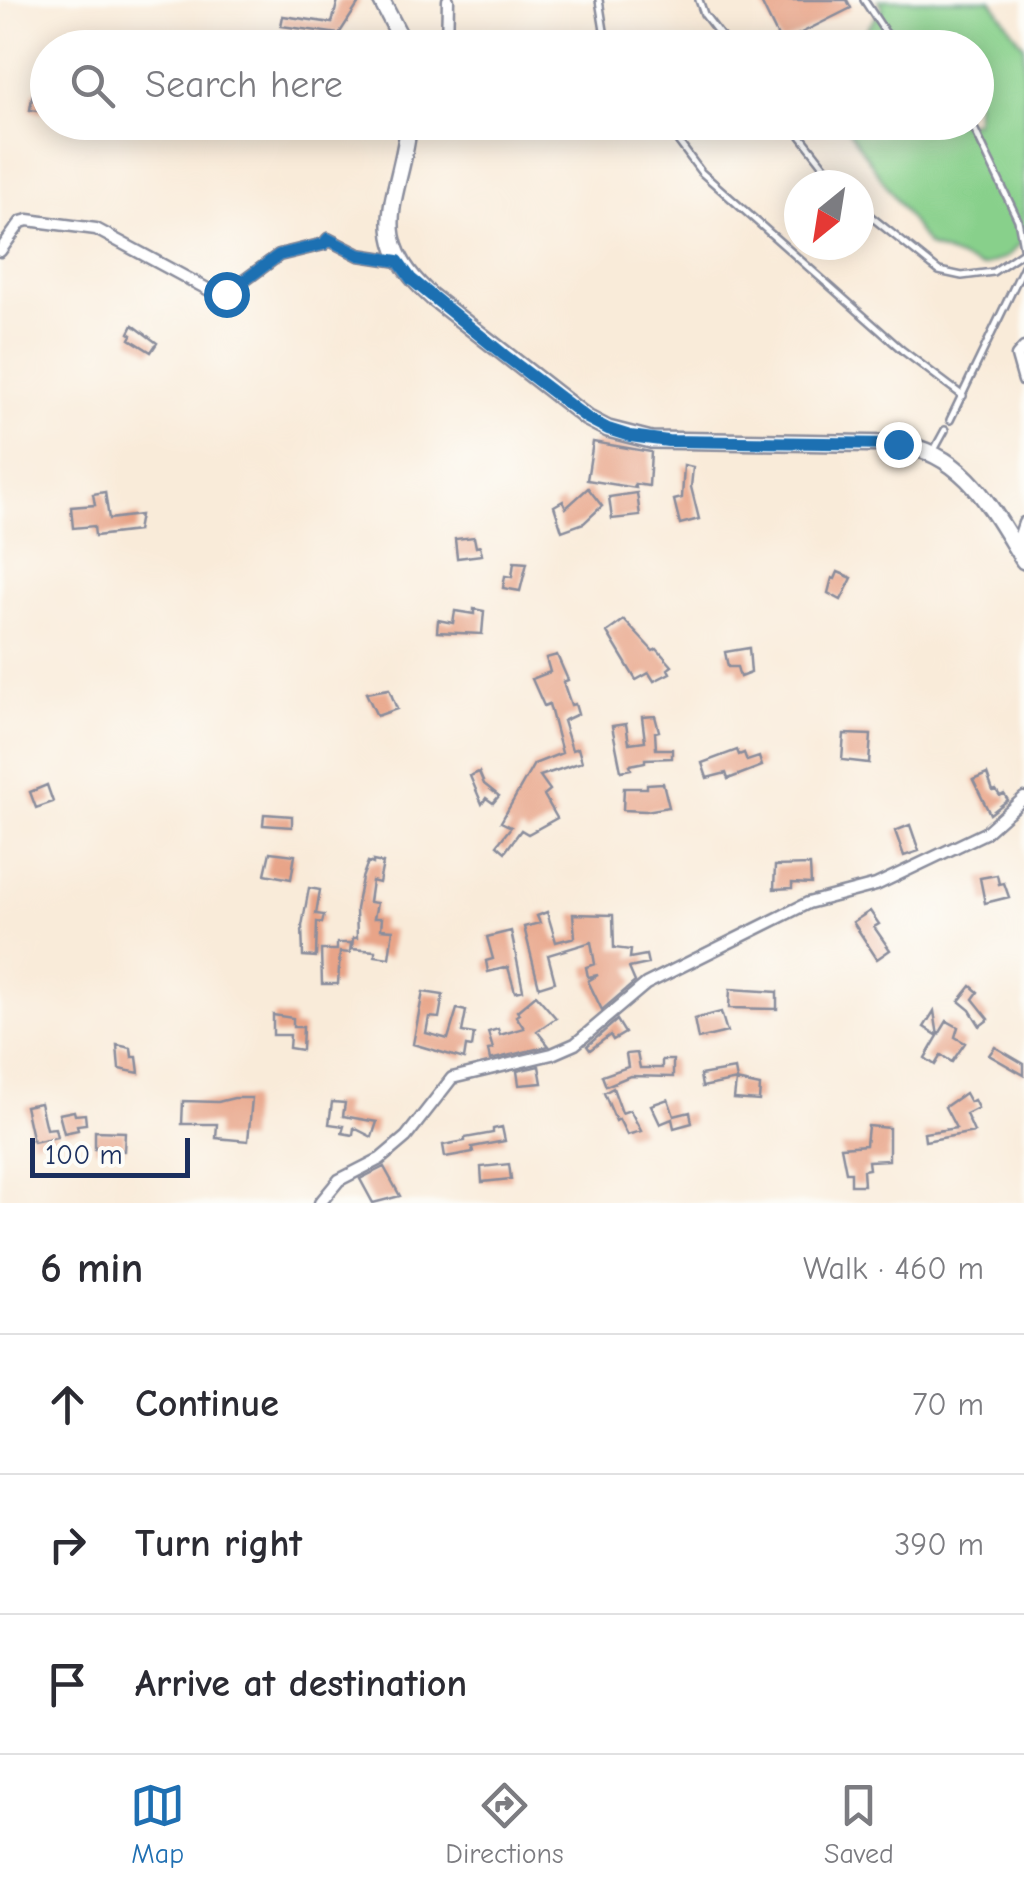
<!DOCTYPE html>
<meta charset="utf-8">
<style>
body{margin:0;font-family:"Comic Neue",sans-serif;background:#f2f2f3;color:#2b2b33}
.compass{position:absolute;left:784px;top:170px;width:90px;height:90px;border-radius:50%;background:#fff;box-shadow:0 5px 25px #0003;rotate:210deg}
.scale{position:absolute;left:30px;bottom:25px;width:160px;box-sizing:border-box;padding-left:10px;border:5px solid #1b2f5e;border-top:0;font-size:28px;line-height:35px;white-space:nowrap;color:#1b2f5e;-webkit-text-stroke:8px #fdfcf7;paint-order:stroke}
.stop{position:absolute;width:30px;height:30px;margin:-22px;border:8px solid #1f6fb2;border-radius:50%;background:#fff}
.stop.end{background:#1f6fb2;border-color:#fff;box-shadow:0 2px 10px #0008}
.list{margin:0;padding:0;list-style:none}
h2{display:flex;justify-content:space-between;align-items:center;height:130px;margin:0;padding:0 40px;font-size:42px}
h2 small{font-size:32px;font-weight:400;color:#7c7c81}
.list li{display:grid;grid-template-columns:65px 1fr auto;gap:30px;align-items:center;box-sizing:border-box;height:140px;padding:0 40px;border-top:2px solid #e1e1e2}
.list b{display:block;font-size:38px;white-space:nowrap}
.list em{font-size:32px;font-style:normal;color:#7c7c81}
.icon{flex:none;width:55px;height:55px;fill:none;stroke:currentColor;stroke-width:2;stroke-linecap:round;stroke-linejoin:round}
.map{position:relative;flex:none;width:1024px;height:1203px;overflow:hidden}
.search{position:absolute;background:#fff;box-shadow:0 5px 25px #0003;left:30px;right:30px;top:30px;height:110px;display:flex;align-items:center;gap:25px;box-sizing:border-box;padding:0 35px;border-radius:55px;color:#7c7c81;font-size:38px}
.sheet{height:550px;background:#fff}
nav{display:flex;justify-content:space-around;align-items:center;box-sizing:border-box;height:140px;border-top:2px solid #e1e1e2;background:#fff;font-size:28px;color:#7c7c81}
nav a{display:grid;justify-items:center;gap:5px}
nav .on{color:#1f6fb2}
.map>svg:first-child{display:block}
</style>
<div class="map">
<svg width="1024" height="1203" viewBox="0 0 1024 1203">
<rect width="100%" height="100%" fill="#fdfcf7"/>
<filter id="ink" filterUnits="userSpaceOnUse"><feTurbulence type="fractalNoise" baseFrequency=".01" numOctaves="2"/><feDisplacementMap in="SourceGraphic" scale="20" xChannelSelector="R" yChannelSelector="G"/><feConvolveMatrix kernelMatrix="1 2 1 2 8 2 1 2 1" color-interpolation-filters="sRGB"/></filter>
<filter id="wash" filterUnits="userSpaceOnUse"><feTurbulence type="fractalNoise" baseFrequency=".0048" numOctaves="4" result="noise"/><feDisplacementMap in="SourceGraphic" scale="40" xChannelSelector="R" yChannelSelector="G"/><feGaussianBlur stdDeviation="2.25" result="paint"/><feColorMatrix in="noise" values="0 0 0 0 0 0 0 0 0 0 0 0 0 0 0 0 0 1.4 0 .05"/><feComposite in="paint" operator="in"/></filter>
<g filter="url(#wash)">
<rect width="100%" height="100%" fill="#f9ebd9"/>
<path fill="#88d08b" stroke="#528074" stroke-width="2.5" d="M878 0H991L1024 46V240L1007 257 982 267 928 246 843 123 976 122V48L853 47 883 8Z"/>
<g id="blocks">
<path fill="#e8a488" d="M338 0H361L339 34 281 26 283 16 332 23Z
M760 0H847L851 8 781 43Z
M44 73 48 74 45 112 30 110 33 92 40 93Z
M133 325 157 343 151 352 130 339 132 335 129 333Z
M593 442 651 452 649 486 635 484 636 488 587 480Z
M684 465 693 467 691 487 699 519 680 524 674 500 682 498Z
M588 488 602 506 584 523 562 531 554 506 563 501 566 508Z
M105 492 109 519 140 515 137 531 95 536 94 526 73 528 71 507 95 505 93 494Z
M637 493 640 516 612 519 609 497Z
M474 537 476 547 480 546 482 555 457 558 455 539Z
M514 562 527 563 520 591 503 588 505 576 512 577Z
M838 572 852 578 841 600 828 593 832 578 835 579Z
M474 609 484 611 482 634 437 632 438 620 453 623 455 611 474 614Z
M624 620 653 651 657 649 672 666 668 669 670 673 654 681 649 673 636 680 607 632Z
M749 648 751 673 740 677 737 667H728L725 652Z
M557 655 568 680 563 682 571 705 575 704 578 714 563 721 572 750 578 748 582 762 540 776 550 790 544 795 557 818 528 834 521 830 505 852 497 845 511 827 501 822 534 764 562 753 549 704 544 706 532 679 550 672 546 658Z
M389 689 397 709 377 716 366 693Z
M655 716 659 731 655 732 656 749H672V758L645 759V762L630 765 631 769 621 771 612 726 626 724 629 743 645 741 642 717Z
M844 734 871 735 869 763 842 760Z
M737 750 739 755 744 753 747 761 759 757 762 766 728 779 726 773 707 778 702 763Z
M479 772 484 784 499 796 493 803 486 798 482 804 470 776Z
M987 774 993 791 996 790 1000 796 1004 794 1008 800 990 814 973 780Z
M663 783 669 807 646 811 623 810 624 788H647V784Z
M47 785 53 802 36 808 30 792Z
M264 814 292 816V827L263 825Z
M910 825 919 851 904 856 895 831Z
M270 852 295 855 291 879 265 874Z
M373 861 383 863 379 883 372 881 369 902 377 903 374 918H382L381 929 393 930 389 958 375 956V951L352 949 353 938H357L356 909 362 878 368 862 373 864Z
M810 865 811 884 792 883V888L774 889 775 866Z
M997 875 999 884 1004 883 1009 897 985 903 980 878Z
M309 888 320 890 316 914 324 915 322 923 317 922 316 957 303 956 302 926Z
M870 911 879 924 874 927 890 950 877 959 853 922Z
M547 912 556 942 575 937 573 914 613 915 614 948 631 950 630 958 646 955 648 964 629 968 635 982 602 1010 588 981 598 975 588 977 586 967 595 964 591 942 548 955 555 982 539 987 524 927 540 923 537 916Z
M511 931 523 990 515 992 508 967 488 972 486 961 493 959 487 937Z
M337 943H351L350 953 340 952 338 984H322L321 950H337Z
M971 986 978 992 973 999 989 1019 980 1026 970 1010 959 1001Z
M730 989 777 992V1009L729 1008Z
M423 992 443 995 439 1018 429 1017 426 1033 448 1039 457 1009 466 1011 462 1032 474 1034 472 1047 466 1046 464 1059 413 1044Z
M536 995 556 1018 537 1031 549 1046 490 1060 488 1050 493 1049 488 1032 498 1029 500 1035 524 1028 516 1016 519 1014 517 1011Z
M934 1011 938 1036 947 1021 958 1027 955 1037 965 1043 952 1062 941 1055 935 1065 925 1058 938 1036 924 1027Z
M721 1012 727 1032 698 1039 694 1019Z
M273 1015 293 1018V1027H303L302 1050 289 1048 290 1035H273Z
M617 1020 625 1033 613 1040 610 1035 590 1050 587 1046Z
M117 1045 131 1048 132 1057H137L139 1073 119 1069Z
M995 1047 1024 1064V1075L989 1055Z
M637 1053 640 1068H662V1060H673V1077L630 1076 606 1086 602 1076 628 1067 626 1054Z
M539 1066 542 1083 519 1085 517 1071Z
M735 1069 737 1080 702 1087 700 1075Z
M736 1081 760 1086 759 1101 734 1099Z
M613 1088 622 1113 630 1110 641 1131 627 1135 619 1119 616 1121 604 1093Z
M965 1093 970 1102 974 1100 978 1108 966 1114 974 1132 925 1141 924 1133 956 1128 945 1107Z
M234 1098H252L248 1141 216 1138 217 1124H182L183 1101 218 1102Z
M668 1099 674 1116 690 1112 692 1123 674 1128 672 1119 660 1124 651 1105Z
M332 1102 345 1103 343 1116 377 1122 372 1137 354 1128 353 1135 342 1133 344 1126 329 1124Z
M40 1103 46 1129 55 1128 57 1137 33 1142 25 1106Z
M74 1111 75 1115 85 1114 86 1124 77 1125 78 1130 64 1133 59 1114Z
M868 1126 889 1128V1160L868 1161 869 1169 863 1170 864 1185H851V1172H846L841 1147 866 1145Z
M502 1127 505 1141 472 1147 473 1152 445 1157 443 1145 465 1141V1138L493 1133V1129Z
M95 1131 125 1132 124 1151 95 1149Z
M509 1164 511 1179 482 1182 481 1167Z
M384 1167 400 1196 373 1203 360 1179Z"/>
</g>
</g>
<g filter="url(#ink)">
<use href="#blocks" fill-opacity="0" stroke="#8a8d9c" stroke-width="2.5"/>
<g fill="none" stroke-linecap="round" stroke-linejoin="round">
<defs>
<path id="service" d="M599 0 606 43 609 48
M699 0 704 14 730 48
M864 0 885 32 901 48
M664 122 701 172 902 350 963 396
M790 122 839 185
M971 122 1018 220 1024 252
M859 207 939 271 962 276 993 272 1023 252
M950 420 1024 266
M933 452 945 430"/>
<path id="minor" d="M447 48 448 0
M0 251 21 222 28 220 96 229 211 291 226 294 279 255 324 244 328 239 359 255 398 261
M1024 348 1017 356 1024 381
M1016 547 1024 523
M320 1203 339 1180 380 1159 406 1137 452 1078 552 1054 575 1044 646 984 808 903 876 885 985 833 1024 798"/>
<path id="secondary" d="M381 0 406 48
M409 122C402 198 361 235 432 297L587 418 608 429 651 440 898 444C965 453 991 508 1024 561"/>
</defs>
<use href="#service" stroke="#8a8d9c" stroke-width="10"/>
<use href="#minor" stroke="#8a8d9c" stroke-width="15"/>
<use href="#secondary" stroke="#8a8d9c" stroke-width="20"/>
<use href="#service" stroke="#fff" stroke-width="5"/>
<use href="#minor" stroke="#fff" stroke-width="10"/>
<use href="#secondary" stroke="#fff" stroke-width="15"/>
</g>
</g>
<g fill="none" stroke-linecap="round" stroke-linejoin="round" filter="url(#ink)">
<path stroke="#1f6fb2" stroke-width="12" d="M226 294 279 255 324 244 328 239 359 255 398 261 411 279 504 355 587 418 608 429 630 436 668 441 898 444"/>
</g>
</svg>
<svg class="compass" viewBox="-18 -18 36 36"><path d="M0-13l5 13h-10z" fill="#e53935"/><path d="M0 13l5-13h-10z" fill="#7c7c81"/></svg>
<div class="scale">100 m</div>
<div class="stop" style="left:226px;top:294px"></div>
<div class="stop end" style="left:898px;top:444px"></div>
<div class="search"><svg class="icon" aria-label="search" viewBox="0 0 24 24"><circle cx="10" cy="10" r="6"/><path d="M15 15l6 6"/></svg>Search here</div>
</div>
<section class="sheet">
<h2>6 min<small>Walk · 460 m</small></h2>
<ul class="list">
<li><svg class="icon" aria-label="ahead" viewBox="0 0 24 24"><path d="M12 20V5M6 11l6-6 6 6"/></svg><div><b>Continue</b></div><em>70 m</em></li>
<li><svg class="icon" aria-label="right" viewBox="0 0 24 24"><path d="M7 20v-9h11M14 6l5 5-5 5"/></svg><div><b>Turn right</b></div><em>390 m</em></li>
<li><svg class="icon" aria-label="arrive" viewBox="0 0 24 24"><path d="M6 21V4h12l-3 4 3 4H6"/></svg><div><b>Arrive at destination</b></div></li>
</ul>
</section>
<nav>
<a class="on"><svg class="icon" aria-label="map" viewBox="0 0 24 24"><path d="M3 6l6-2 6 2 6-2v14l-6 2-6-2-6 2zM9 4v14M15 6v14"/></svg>Map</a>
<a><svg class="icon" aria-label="directions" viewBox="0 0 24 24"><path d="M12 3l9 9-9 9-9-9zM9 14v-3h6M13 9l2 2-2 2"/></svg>Directions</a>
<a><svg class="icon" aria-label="saved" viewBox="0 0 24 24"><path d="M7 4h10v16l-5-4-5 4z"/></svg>Saved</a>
</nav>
